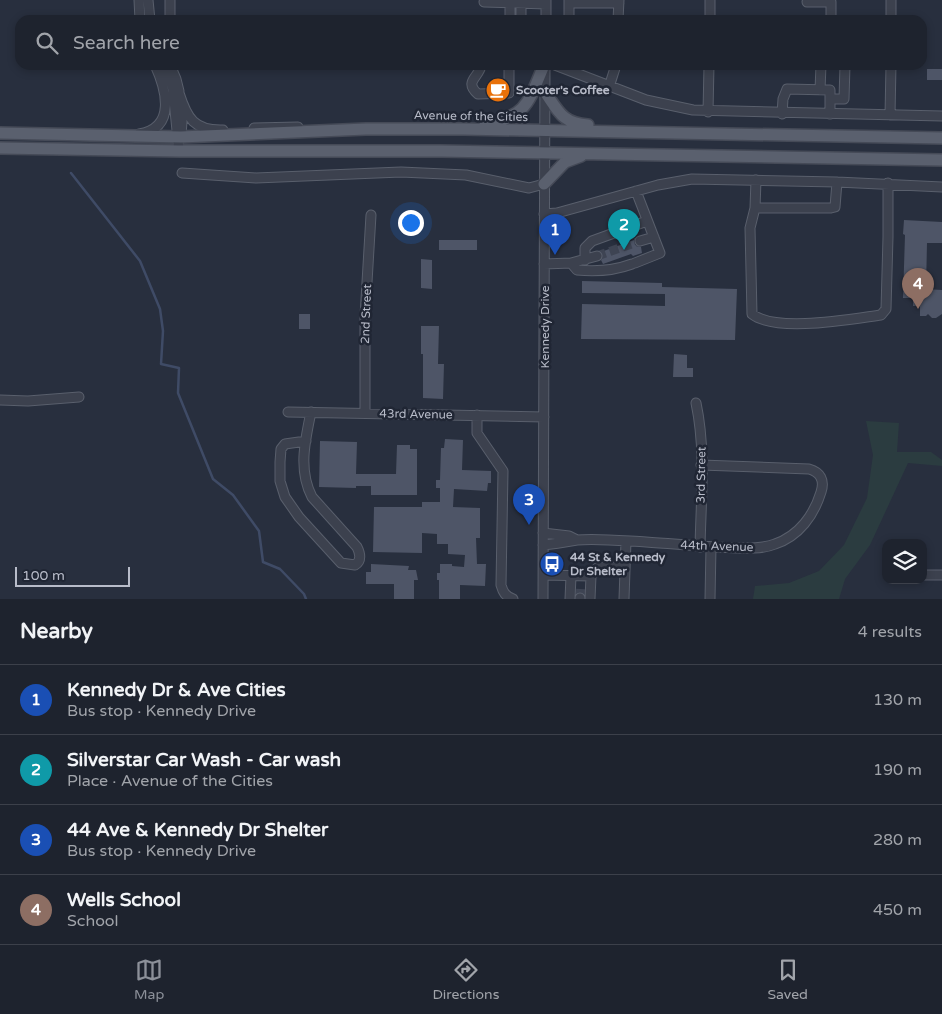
<!DOCTYPE html>
<meta charset="utf-8">
<style>
body{margin:0;font-family:"Varela Round",sans-serif;background:#2b2f3a;color:#f1f3f6}
.controls{position:absolute;right:15px;bottom:15px;display:grid;overflow:hidden;border-radius:10px;box-shadow:0 2px 8px #0003}
.controls button{width:45px;height:45px;display:grid;place-items:center;padding:0;border:0;border-bottom:1px solid #3c404a;background:#1e232e;color:#f1f3f6;font:25px sans-serif}
.scale{position:absolute;left:15px;bottom:12px;width:115px;box-sizing:border-box;padding-left:5px;border:2px solid #b8bcc9;border-top:0;font-size:14px;line-height:18px;white-space:nowrap;color:#b8bcc9;-webkit-text-stroke:4px #202634;paint-order:stroke}
.you{position:absolute;left:410px;top:222px;width:18px;height:18px;margin:-12px;border:4px solid #fff;border-radius:50%;background:#1a73e8;box-shadow:0 0 0 8px #1a73e833}
.badge{display:grid;place-items:center;width:32px;height:32px;border-radius:50%;background:#8c9099;color:#fff;font-size:16px;font-weight:700}
.pin{position:absolute;translate:-50% -41px;filter:drop-shadow(0 1px 2px #0008)}
.pin::after{content:'';position:absolute;top:26px;width:18px;height:15px;background:inherit;clip-path:polygon(0 0,100% 0,50% 100%)}
.list{margin:0;padding:0;list-style:none}
h2{display:flex;justify-content:space-between;align-items:center;height:65px;margin:0;padding:0 20px;font-size:21px}
h2 small{font-size:16px;font-weight:400;color:#a1a4aa}
.list li{display:grid;grid-template-columns:32px 1fr auto;gap:15px;align-items:center;box-sizing:border-box;height:70px;padding:0 20px;border-top:1px solid #3c404a}
.list b{display:block;font-size:19px;white-space:nowrap}
.list p{margin:0;font-size:16px;white-space:nowrap;color:#a1a4aa}
.list em{font-size:16px;font-style:normal;color:#a1a4aa}
.icon{flex:none;width:28px;height:28px;fill:none;stroke:currentColor;stroke-width:2;stroke-linecap:round;stroke-linejoin:round}
.map{position:relative;flex:none;width:942px;height:599px;overflow:hidden}
.search{position:absolute;background:#1e232e;box-shadow:0 2px 8px #0003;left:15px;right:15px;top:15px;height:55px;display:flex;align-items:center;gap:12px;box-sizing:border-box;padding:0 18px;border-radius:15px;color:#a1a4aa;font-size:19px}
.sheet{height:345px;background:#1e232e}
nav{display:flex;justify-content:space-around;align-items:center;box-sizing:border-box;height:70px;border-top:1px solid #3c404a;background:#1e232e;font-size:14px;color:#a1a4aa}
nav a{display:grid;justify-items:center;gap:2px}
nav .on{color:#8c9099}
.map>svg:first-child{display:block}
</style>
<div class="map">
<svg width="942" height="599" viewBox="0 0 942 599">
<rect width="100%" height="100%" fill="#282f3e"/>
<path fill="#2b3c40" d="M866 421 899 423 897 452H931L942 460V466L908 463 870 545 845 579 839 599H753L755 586 789 583 819 571 844 545 867 498 873 455Z"/>
<g fill="none" stroke-linecap="round" stroke-linejoin="round">
<path stroke="#3f4b66" stroke-width="2.5" d="M71 173 140 261 160 309 163 331 161 364 179 368 178 393 213 479 233 495 259 531 263 562 280 569 304 594 306 599"/>
</g>
<path fill="#4e5567" d="M927 69H942V80H927Z
M904 220 942 222V243H927L926 289 942 290V314L936 318H932L928 314 926 316H920V306H913V298H903L905 235 903 234Z
M439 240H477V250H439Z
M634 240 635 245 641 247 642 253 633 256 631 254 603 264 601 260 603 257 601 252Z
M421 259 432 260V289L421 288Z
M582 281 662 283V287L737 289 735 340 581 339 582 304 665 306V294L582 293Z
M299 314H310V329H299Z
M421 326H439L438 364H444L443 399 423 398V354H421Z
M674 354 687 355V368H693V377H673Z
M445 439 463 440 462 470 491 471V483H488L487 491 454 489 453 507 480 508V538H476L477 564H486L485 586 460 585V599H439V580H437V573H440V564H452V566L464 567 465 555 448 554V544H437V534L422 533V553L373 552 374 507H422V502H440V488H436V480H440L441 448H444Z
M320 441 357 442 356 474H396L397 445H410V449H417V495H371V486H356V488L319 487Z
M371 564 409 566 408 570H416L418 580H414V599H394V584H366V572H371Z"/>
<g fill="none" stroke-linecap="round" stroke-linejoin="round">
<path stroke="#3e4453" stroke-width="9" stroke-dasharray="9 4.5" stroke-linecap="butt" d="M597 256 640 241
M580 598 581 585"/>
<defs>
<path id="minor" d="M139 0 140 20
M148 0 150 20
M484 2 546 4
M807 2H831V20
M569 3H619
M170 20V0
M510 20V3
M521 20V3
M546 20V0
M569 20V0
M618 20 619 0
M710 20V0
M891 20V0
M161 65 171 82 173 90 179 151
M170 65 176 79 179 91
M481 65C480 77 463 81 478 94L509 93V65
M555 65 646 100 693 110 942 116
M609 87 616 65
M820 90 821 65
M179 93C187 118 194 131 223 130
M830 99H844L845 65
M181 106 182 122 181 135
M708 112 709 65
M782 114 783 99 787 89 830 90V114
M890 115 891 65
M254 128 298 127
M139 134C177 128 166 89 155 65
M182 173 256 178 401 172 466 175 529 188 544 184
M756 180 755 208H831L835 207 837 182
M755 208 750 228 752 314C776 333 851 319 881 315L886 309 888 237V183
M544 214 557 213 658 185 692 179 837 182 942 187
M640 241 654 237
M585 260V248L592 241 647 221
M571 263 577 270C597 272 613 271 632 264
M635 263 660 253 636 191
M544 264 571 263 597 256
M0 400 28 401 79 397
M696 403C706 450 701 499 700 547
M288 412 544 417
M365 413V316L371 215
M477 415V433L503 471 501 585C503 592 505 596 513 599
M306 441 285 444 281 449 280 462V481L285 497 299 517 341 563 355 565C362 561 360 553 357 547L312 497C298 470 305 441 311 412
M543 533 569 536 577 540
M543 545C555 544 566 542 577 540 597 538 626 541 646 542 677 544 707 547 738 548 750 548 763 549 775 544 799 536 814 515 821 492 825 480 820 472 809 469L701 465
M543 575 591 576
M923 575H942
M543 599 545 65
M570 599 571 576
M580 599V598
M590 599 591 576 598 567H625
M624 599 626 541
M710 599 711 547"/>
<path id="major" d="M545 92C558 111 563 124 588 125
M485 125C528 115 528 103 544 65
M0 133 181 137 366 129H463L942 138
M0 148 179 151H441L942 160
M544 184 565 162 581 156"/>
</defs>
<use href="#minor" stroke="#595f6c" stroke-width="11"/>
<use href="#major" stroke="#454a57" stroke-width="14"/>
<use href="#minor" stroke="#3c414e" stroke-width="9"/>
<use href="#major" stroke="#5a606e" stroke-width="11"/>
</g>
<defs>
<symbol id="cafe-disc" viewBox="-11 -11 22 22"><circle r="9.5" fill="#e8710a" stroke="#202634"/><path d="M-5.5-4.5H6V0H3Q3 3.5 0 3.5H-2.5Q-5.5 3.5-5.5 0ZM3-3.2v2h1.7v-2ZM-6 4.5H4V6H-6Z" fill="#fff"/></symbol>
<symbol id="bus-disc" viewBox="-11 -11 22 22"><circle r="9.5" fill="#1a4fb4" stroke="#202634"/><path d="M-5-6H5V4H4V6H2V4H-2V6H-4V4H-5ZM-3.5-4V0h7V-4ZM-3.5 1.2v1.5H-2V1.2ZM2 1.2v1.5H3.5V1.2Z" fill="#fff"/></symbol>
</defs>
<g fill-rule="evenodd">
<use href="#cafe-disc" x="484" y="76" width="28" height="28"/>
<use href="#bus-disc" x="538" y="550" width="28" height="28"/>
</g>
<g text-anchor="middle" stroke-width="5" stroke-linejoin="round" paint-order="stroke">
<g font-size="12" font-weight="bold" fill="#b8bcc9" stroke="#202634" text-anchor="start">
<text x="516" y="94">Scooter's Coffee</text>
<text x="570" y="561">44 St &amp; Kennedy<tspan x="570" dy="14">Dr Shelter</tspan></text>
</g>
<g font-size="12" fill="#b8bcc9" stroke="#202634">
<text transform="translate(471 116) rotate(1)" y="4">Avenue of the Cities</text>
<text transform="translate(366 314) rotate(-88)" y="4">2nd Street</text>
<text transform="translate(545 327) rotate(-90)" y="4">Kennedy Drive</text>
<text transform="translate(416 414) rotate(1)" y="4">43rd Avenue</text>
<text transform="translate(701 475) rotate(-89)" y="4">3rd Street</text>
<text transform="translate(717 546) rotate(2)" y="4">44th Avenue</text>
</g>
</g>
</svg>
<div class="controls">
<button><svg class="icon" aria-label="layers" viewBox="0 0 24 24"><path d="M12 4l9 5-9 5-9-5zM3 14l9 5 9-5"/></svg></button>
</div>
<div class="scale">100 m</div>
<div class="you"></div>
<div class="pin badge" style="left:555px;top:255px;background:#1a4fb4">1</div>
<div class="pin badge" style="left:624px;top:250px;background:#0f9aa8">2</div>
<div class="pin badge" style="left:529px;top:525px;background:#1a4fb4">3</div>
<div class="pin badge" style="left:918px;top:309px;background:#8d6e63">4</div>
<div class="search"><svg class="icon" aria-label="search" viewBox="0 0 24 24"><circle cx="10" cy="10" r="6"/><path d="M15 15l6 6"/></svg>Search here</div>
</div>
<section class="sheet">
<h2>Nearby<small>4 results</small></h2>
<ul class="list">
<li><span class="badge" style="background:#1a4fb4">1</span><div><b>Kennedy Dr &amp; Ave Cities</b><p>Bus stop · Kennedy Drive</p></div><em>130 m</em></li>
<li><span class="badge" style="background:#0f9aa8">2</span><div><b>Silverstar Car Wash - Car wash</b><p>Place · Avenue of the Cities</p></div><em>190 m</em></li>
<li><span class="badge" style="background:#1a4fb4">3</span><div><b>44 Ave &amp; Kennedy Dr Shelter</b><p>Bus stop · Kennedy Drive</p></div><em>280 m</em></li>
<li><span class="badge" style="background:#8d6e63">4</span><div><b>Wells School</b><p>School</p></div><em>450 m</em></li>
</ul>
</section>
<nav>
<a class="on"><svg class="icon" aria-label="map" viewBox="0 0 24 24"><path d="M3 6l6-2 6 2 6-2v14l-6 2-6-2-6 2zM9 4v14M15 6v14"/></svg>Map</a>
<a><svg class="icon" aria-label="directions" viewBox="0 0 24 24"><path d="M12 3l9 9-9 9-9-9zM9 14v-3h6M13 9l2 2-2 2"/></svg>Directions</a>
<a><svg class="icon" aria-label="saved" viewBox="0 0 24 24"><path d="M7 4h10v16l-5-4-5 4z"/></svg>Saved</a>
</nav>
